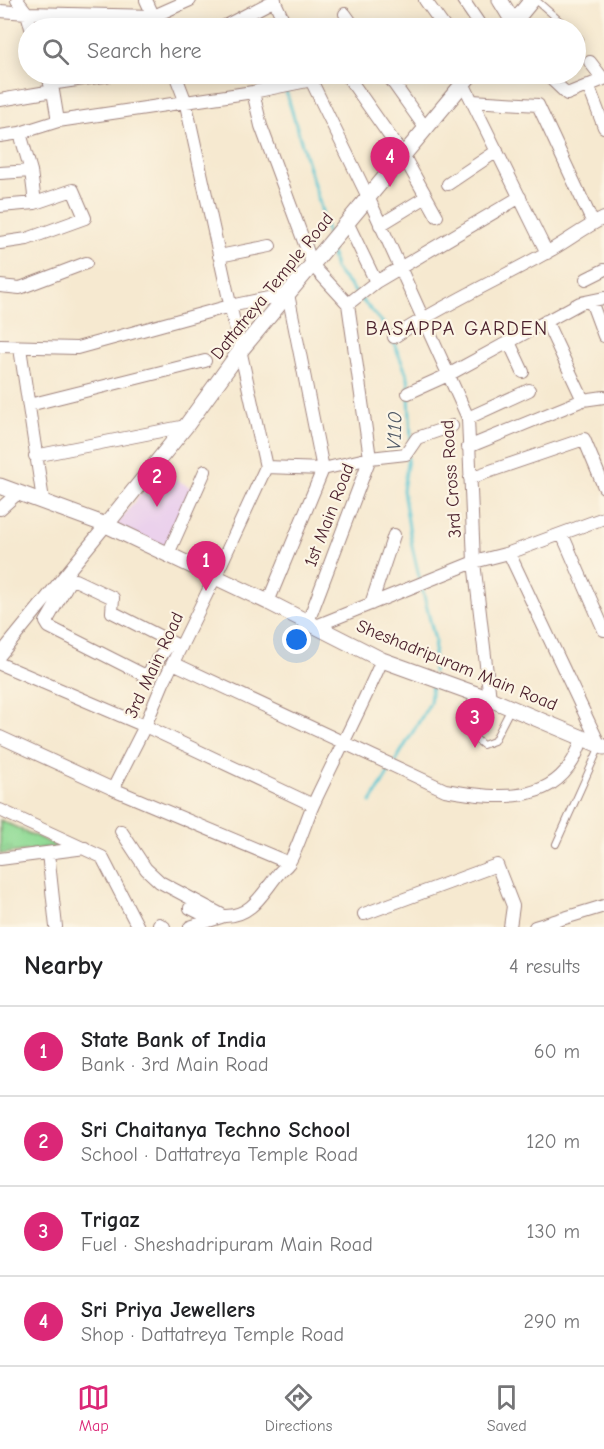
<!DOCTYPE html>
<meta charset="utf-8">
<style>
body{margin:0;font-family:"Comic Neue",sans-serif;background:#f6f6f6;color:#202124}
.you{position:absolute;left:297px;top:640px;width:21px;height:21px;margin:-15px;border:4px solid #fff;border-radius:50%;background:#1a73e8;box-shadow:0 0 0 9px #1a73e833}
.badge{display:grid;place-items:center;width:39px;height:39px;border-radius:50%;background:#db2777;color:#fff;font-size:20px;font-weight:700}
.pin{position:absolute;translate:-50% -50px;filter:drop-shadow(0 2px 3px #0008)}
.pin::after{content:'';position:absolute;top:32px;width:21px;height:18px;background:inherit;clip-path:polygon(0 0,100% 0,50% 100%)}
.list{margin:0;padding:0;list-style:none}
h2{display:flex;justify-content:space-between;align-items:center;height:78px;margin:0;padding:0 24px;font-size:26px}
h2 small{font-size:20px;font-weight:400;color:#757577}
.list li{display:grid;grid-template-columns:39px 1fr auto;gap:18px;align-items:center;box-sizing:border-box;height:90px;padding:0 24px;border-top:2px solid #e0e0e0}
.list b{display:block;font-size:22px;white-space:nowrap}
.list p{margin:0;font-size:20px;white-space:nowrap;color:#757577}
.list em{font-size:20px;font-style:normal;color:#757577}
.icon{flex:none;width:33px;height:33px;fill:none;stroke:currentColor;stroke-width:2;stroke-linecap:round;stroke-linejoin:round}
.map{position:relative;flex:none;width:604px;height:927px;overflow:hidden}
.search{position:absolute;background:#fff;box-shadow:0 3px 15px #0003;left:18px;right:18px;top:18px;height:66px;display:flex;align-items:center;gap:15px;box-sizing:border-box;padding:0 21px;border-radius:33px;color:#757577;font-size:22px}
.sheet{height:438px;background:#fff}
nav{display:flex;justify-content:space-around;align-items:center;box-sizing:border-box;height:84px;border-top:2px solid #e0e0e0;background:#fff;font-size:16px;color:#757577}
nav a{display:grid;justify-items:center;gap:3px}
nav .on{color:#db2777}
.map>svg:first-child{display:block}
</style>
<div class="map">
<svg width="604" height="927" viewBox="0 0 604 927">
<defs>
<pattern id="park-tufts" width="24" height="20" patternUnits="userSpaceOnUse" patternTransform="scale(1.5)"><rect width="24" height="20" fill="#93dc97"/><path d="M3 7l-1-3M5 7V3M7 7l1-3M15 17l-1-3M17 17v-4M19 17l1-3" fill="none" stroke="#80bc82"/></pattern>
</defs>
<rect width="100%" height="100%" fill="#fcf5e5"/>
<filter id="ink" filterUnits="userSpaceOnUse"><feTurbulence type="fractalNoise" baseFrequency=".0167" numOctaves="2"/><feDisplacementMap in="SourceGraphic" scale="12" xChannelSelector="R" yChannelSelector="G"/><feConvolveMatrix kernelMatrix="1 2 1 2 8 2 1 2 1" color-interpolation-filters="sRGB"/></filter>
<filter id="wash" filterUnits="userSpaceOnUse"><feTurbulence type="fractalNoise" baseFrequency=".008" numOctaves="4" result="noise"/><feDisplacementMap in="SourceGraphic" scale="24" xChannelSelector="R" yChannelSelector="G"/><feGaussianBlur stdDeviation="1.35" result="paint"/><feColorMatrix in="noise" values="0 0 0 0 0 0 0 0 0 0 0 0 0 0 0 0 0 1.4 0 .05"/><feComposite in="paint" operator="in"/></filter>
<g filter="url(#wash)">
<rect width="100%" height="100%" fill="#f6e9d0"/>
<path fill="#ebd1ec" d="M159 471 192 488 166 548 116 525Z"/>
<path fill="url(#park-tufts)" stroke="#6e7e61" stroke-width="1.5" d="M0 820 59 847 0 854Z"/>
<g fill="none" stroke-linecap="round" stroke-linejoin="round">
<path stroke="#5ac6d3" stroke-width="3" d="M281 74 283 81
M285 88 321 208 328 237
M331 249 335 269 357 294
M361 299 388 329 391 335
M393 341 408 377 409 389
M409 395 411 440
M408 458 403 490 412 546 420 581
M422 588 435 640 433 672
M395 762 430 703 432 682
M371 802 392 767"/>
</g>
</g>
<g filter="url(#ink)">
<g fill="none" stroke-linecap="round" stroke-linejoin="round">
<defs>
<path id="service" d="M536 0 568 28
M576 35 580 39
M481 696C475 716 462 731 483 745L494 741 511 708
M462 719 475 694
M556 844 600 746"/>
<path id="minor" d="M17 0 27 13 31 28
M146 0 159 28
M274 0 287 28
M425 0 445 28
M463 0 482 28
M0 11 27 13 154 16 190 0
M345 14 355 28
M221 28 275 0
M590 62 603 79
M47 74 53 91 58 121 253 92 312 80
M308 74 369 199 468 418 474 562 490 699
M346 74 403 155 437 216
M387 74 426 129
M546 74 567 94 604 79
M463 83 547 253
M50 84 117 74
M588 85 604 127
M253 92 261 126 313 266 348 304
M0 100 53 91
M472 101 538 105 593 223
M20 133 31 171 35 203
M0 136 20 133 58 121
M0 173 31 171
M448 184 497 151
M0 206 35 203 73 190 85 218 27 239 0 243
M380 225 426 197
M219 256 270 246
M586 279 604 270
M376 282 520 197
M0 286 20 288 86 263
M591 301 604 336
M546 321 583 400
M394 337C442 305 494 282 544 254 565 243 583 228 604 218
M509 342 523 372
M0 346 77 348 230 306 288 294 323 469 268 602
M20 348 43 500
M408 393 448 375 580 303 604 298
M29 405 205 361
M468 418 529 390
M468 447 583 400 604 397
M35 456 186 426
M266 467 323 469 370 458 406 454 417 438 452 426
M470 478 584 439 604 487
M0 509 19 492
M562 534 604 630
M509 553 600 746
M168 554 205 471
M371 604 394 535
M308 622 370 458 348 304 376 282 348 224
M316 626 474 562 509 553 604 518
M171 642 149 672 144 675 49 627 46 622 69 582 75 580 113 598 112 612 171 642 181 647
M0 655 106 525
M173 663 445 790C501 800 564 806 582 738
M0 664 145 726 313 805
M0 737 113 789 289 863
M113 789 145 726 163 683 215 577 266 467 185 100 175 74
M0 810 102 857 138 927
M121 831 146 869 160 882 224 916C252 917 263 892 279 873 281 870 286 867 288 864 297 852 306 820 313 805 336 756 361 709 382 660
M48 853 56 927
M0 859 85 848
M190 908 212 919
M364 914 497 865 513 906 510 927
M159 924 164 927
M190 927 224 916
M535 927 604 906"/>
<path id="tertiary" d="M500 0 514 23
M509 28 532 0
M0 486 106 525 268 602 382 660 490 699 604 747
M106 525 186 426 241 350 471 74"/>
</defs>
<use href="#service" stroke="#a0847e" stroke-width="8"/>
<use href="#minor" stroke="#a0847e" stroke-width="14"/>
<use href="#tertiary" stroke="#a0847e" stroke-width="17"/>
<use href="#service" stroke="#fff" stroke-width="6"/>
<use href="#minor" stroke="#fff" stroke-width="12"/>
<use href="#tertiary" stroke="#fff" stroke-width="15"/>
</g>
</g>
<g text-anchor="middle" stroke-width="4.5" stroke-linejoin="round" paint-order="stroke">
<g font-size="18" fill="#4a1f2b" stroke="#fcf5e5">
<text transform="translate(272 286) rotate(-51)" y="6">Dattatreya Temple Road</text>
<text transform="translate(451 479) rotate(-94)" y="6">3rd Cross Road</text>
<text transform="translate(329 515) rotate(-69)" y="6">1st Main Road</text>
<text transform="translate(154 665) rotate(-65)" y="6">3rd Main Road</text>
<text transform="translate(457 665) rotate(22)" y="6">Sheshadripuram Main Road</text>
</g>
<g font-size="20" letter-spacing="1.5" fill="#4a1f2b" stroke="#fcf5e5">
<text x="457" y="335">BASAPPA GARDEN</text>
</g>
<g font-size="20" font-style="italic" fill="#505966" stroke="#fcf5e5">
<text transform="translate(394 431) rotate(-88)" y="7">V110</text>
</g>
</g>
</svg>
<div class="you"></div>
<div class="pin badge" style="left:206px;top:591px">1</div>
<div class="pin badge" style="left:157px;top:507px">2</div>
<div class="pin badge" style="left:475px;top:748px">3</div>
<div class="pin badge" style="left:390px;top:187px">4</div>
<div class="search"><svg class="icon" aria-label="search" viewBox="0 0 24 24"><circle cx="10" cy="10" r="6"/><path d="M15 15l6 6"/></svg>Search here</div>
</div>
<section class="sheet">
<h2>Nearby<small>4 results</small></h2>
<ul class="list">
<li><span class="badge">1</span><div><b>State Bank of India</b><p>Bank · 3rd Main Road</p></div><em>60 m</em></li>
<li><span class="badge">2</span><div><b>Sri Chaitanya Techno School</b><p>School · Dattatreya Temple Road</p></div><em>120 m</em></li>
<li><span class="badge">3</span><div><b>Trigaz</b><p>Fuel · Sheshadripuram Main Road</p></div><em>130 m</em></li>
<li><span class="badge">4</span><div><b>Sri Priya Jewellers</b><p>Shop · Dattatreya Temple Road</p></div><em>290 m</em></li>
</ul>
</section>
<nav>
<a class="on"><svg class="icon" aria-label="map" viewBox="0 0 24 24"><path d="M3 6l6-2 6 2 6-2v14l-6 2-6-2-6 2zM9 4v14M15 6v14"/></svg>Map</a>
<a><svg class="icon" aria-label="directions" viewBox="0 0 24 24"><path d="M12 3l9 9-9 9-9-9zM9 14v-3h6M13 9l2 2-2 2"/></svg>Directions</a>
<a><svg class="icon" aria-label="saved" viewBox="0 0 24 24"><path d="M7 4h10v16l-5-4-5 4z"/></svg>Saved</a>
</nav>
